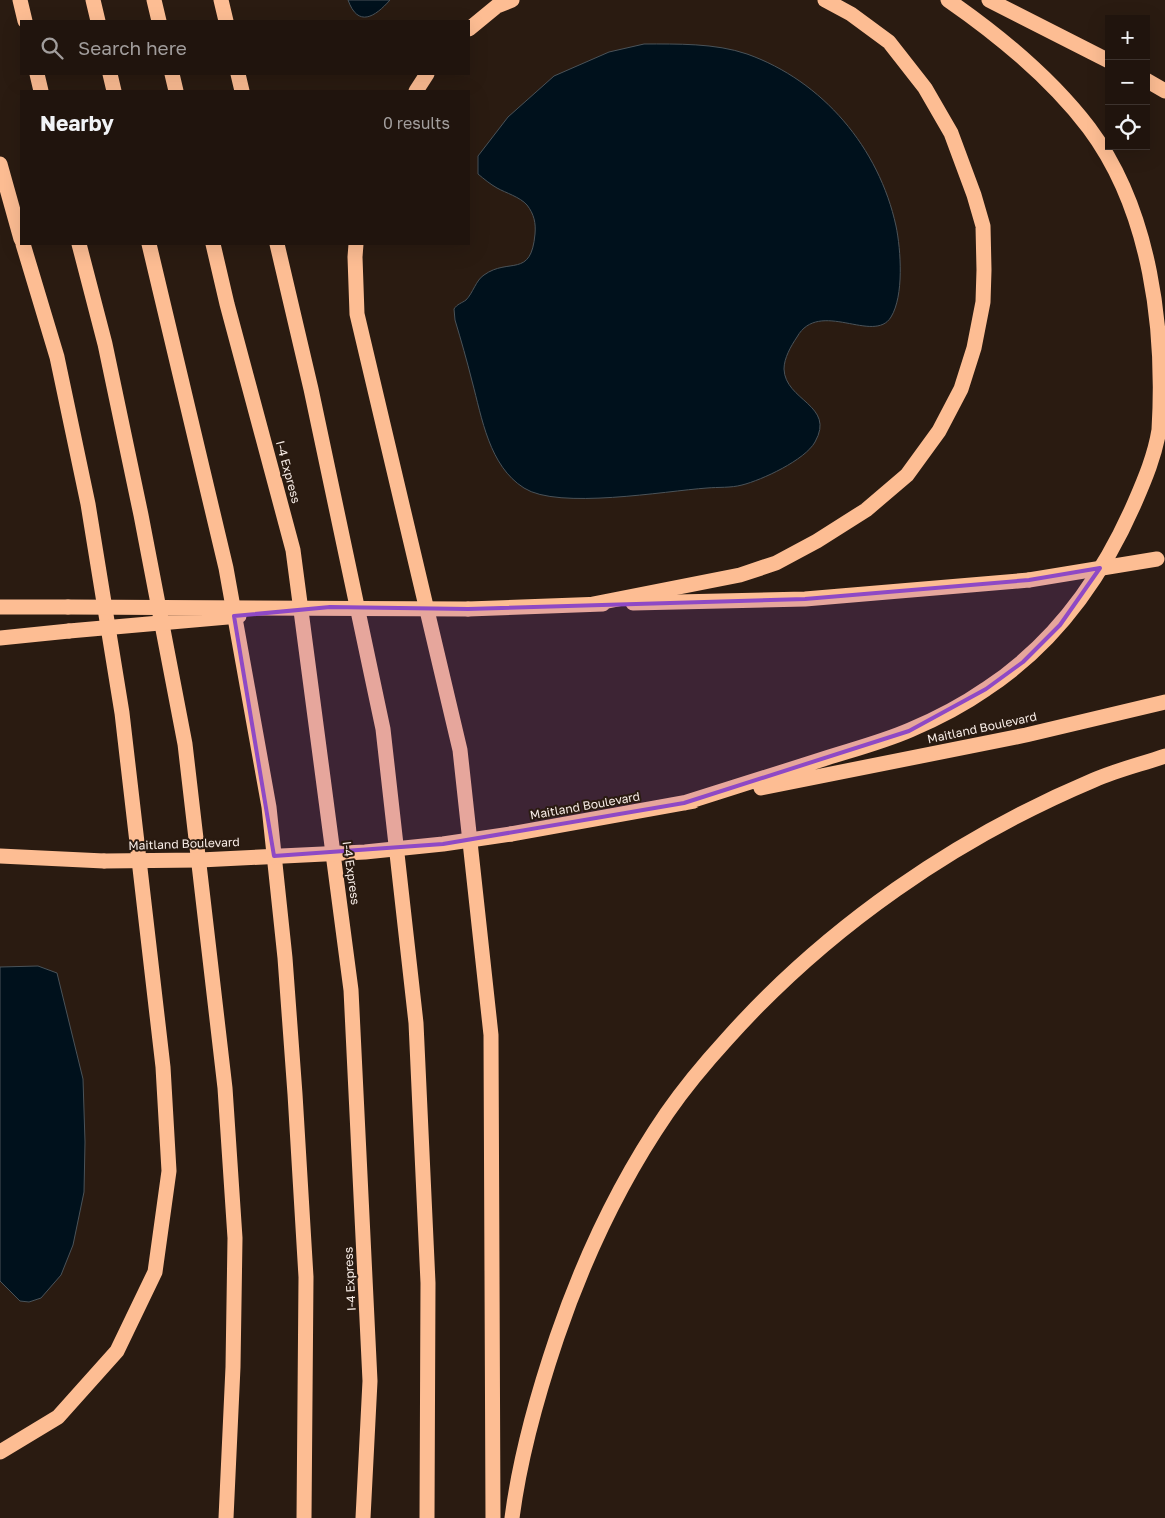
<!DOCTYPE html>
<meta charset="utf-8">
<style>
body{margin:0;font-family:"Golos Text",sans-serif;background:#2d211b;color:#f1f3f6}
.controls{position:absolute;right:15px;top:15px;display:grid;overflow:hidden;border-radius:0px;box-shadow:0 5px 20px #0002}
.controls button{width:45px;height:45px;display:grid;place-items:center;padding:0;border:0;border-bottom:1px solid #3d332e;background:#20140d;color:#f1f3f6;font:25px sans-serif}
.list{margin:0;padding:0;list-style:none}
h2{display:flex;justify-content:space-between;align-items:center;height:65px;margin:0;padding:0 20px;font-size:21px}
h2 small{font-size:16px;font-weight:400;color:#a29e9d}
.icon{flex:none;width:28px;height:28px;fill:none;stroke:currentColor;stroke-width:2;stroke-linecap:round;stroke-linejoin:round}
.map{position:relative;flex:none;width:1165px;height:1518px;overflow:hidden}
.search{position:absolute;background:#20140d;box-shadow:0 5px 20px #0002;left:20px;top:20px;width:450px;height:55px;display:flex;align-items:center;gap:12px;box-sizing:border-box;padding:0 18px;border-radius:0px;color:#a29e9d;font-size:19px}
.panel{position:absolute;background:#20140d;box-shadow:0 5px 20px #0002;left:20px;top:90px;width:450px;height:155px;border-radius:0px}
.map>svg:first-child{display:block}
</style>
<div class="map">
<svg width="1165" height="1518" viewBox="0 0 1165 1518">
<rect width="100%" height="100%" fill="#2a1b11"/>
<path fill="#00111c" stroke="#4a5359" d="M348 0H390C375 17 358 28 348 0Z
M644 44C677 44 715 43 747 54 823 81 879 148 896 226 901 250 904 296 891 317 874 345 819 298 797 337 791 346 784 358 784 369 785 401 836 405 815 442 805 460 762 480 742 485 731 488 718 487 707 488 665 491 558 510 524 488 489 466 482 418 472 381 467 361 461 340 455 320L454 309C457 304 462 303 466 300 473 293 476 280 484 275 509 257 531 279 535 234 536 223 534 214 527 205 520 197 506 193 497 188 490 184 484 179 478 174V156L508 117 554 76 609 52Z
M38 966 57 973 83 1079 85 1142 84 1192 73 1245 61 1275 41 1298 29 1302 20 1301 0 1281V967Z"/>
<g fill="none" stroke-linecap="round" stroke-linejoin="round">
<path stroke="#fdbd93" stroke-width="15" d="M20 0 25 21
M93 0 98 21
M154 0 159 21
M221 0 226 21
M989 0 1109 61
M469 29 497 6 512 0
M37 74 41 91
M110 74 114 91
M172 74 176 91
M238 74 242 91
M1146 80 1165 91
M416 91 427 74
M0 164 21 239
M79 244 105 344 141 515 185 744 225 1088 235 1238 233 1367 226 1518
M149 244 226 568 269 807 285 958 295 1094 306 1277 304 1518
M213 244 227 304 293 550 351 990 370 1381 363 1518
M277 244 311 389 383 729 416 1023 428 1283 427 1518
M356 244 355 257 357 314 460 750 491 1035 493 1518
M633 603 805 599 1029 580
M593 604 740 575 776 563 817 541 866 510 907 475 939 431 961 389 974 348 983 302 984 270 983 226 974 195 951 133 925 88 889 42 851 14 825 0
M0 607H68
M468 609 603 604
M0 638 69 631
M761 788 1026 735 1165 702
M684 803C728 789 772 775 817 761 847 751 880 743 910 730 936 719 963 705 986 689 1056 643 1102 578 1135 502 1145 479 1155 455 1159 430 1165 329 1151 211 1089 128 1050 77 1000 36 948 0
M511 834 694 801
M0 856 104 861
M0 1452 58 1417 117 1351 155 1272 169 1171 163 1067 122 713 88 504 57 357 23 244
M512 1518C520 1456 537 1396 557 1337 584 1258 619 1183 667 1113 685 1087 706 1062 727 1039 827 927 956 838 1094 780 1117 770 1142 764 1165 756"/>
<path stroke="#fdbd93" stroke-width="15" d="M1029 580 1157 559
M68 607 468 609
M69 631 239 616
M104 861 200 860 365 852 443 844 511 834"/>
</g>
<path fill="#8e49c5" fill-opacity="0.2" stroke="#8e49c5" stroke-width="4" stroke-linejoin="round" d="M1100 568 1060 625 1023 662 986 689 909 731 684 803 443 844 274 856 234 616 330 607 468 609 805 599 1029 580Z"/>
<g text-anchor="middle" stroke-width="4" stroke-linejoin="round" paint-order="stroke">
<g font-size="12" fill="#f8ede7" stroke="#2a1b11">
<text transform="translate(288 472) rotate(75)" y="4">I-4 Express</text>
<text transform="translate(982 728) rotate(-12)" y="4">Maitland Boulevard</text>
<text transform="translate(585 806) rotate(-10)" y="4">Maitland Boulevard</text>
<text transform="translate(184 844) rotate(-2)" y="4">Maitland Boulevard</text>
<text transform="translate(351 873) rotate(82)" y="4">I-4 Express</text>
<text transform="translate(350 1279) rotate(-93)" y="4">I-4 Express</text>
</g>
</g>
</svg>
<div class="controls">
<button>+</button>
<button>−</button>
<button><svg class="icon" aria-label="locate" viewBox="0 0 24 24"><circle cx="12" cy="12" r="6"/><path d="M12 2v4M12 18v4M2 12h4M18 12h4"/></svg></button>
</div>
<div class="search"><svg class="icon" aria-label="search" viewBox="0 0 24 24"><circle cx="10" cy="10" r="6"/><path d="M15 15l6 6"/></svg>Search here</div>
<section class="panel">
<h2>Nearby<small>0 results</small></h2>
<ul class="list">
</ul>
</section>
</div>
